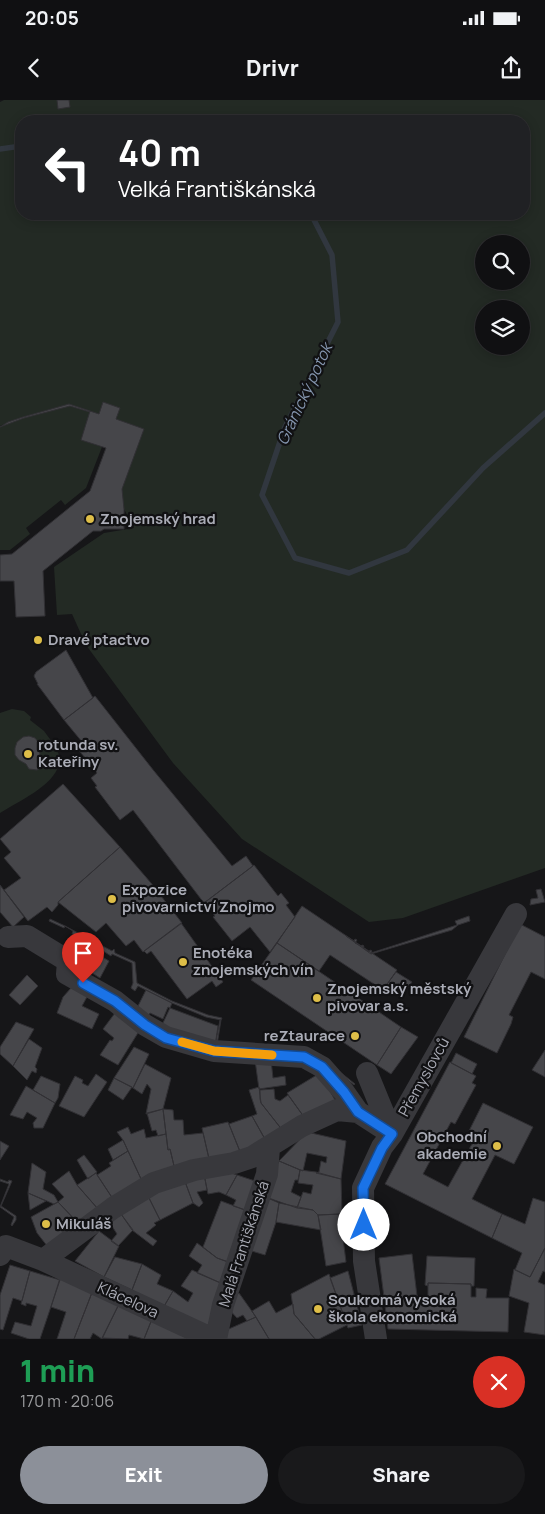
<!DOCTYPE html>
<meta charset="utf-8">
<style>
:root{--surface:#101012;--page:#19191b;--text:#f1f3f6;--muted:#9c9d9f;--line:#303032;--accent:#8c9099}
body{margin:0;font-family:Manrope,sans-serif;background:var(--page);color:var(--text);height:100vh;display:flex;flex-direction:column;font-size:19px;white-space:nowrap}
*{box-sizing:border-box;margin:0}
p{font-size:16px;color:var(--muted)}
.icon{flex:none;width:28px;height:28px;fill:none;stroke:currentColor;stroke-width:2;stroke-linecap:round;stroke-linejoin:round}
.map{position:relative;height:1239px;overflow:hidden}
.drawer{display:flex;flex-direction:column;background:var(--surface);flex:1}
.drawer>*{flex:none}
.banner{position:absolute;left:15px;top:15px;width:515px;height:105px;border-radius:20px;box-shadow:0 2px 12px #0003,0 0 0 1px var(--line);background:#202124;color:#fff;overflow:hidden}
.tools{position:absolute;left:475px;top:135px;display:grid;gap:10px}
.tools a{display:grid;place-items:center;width:55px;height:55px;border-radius:50%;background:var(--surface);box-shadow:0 2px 12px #0003,0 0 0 1px var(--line);font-size:25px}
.pin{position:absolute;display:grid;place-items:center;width:42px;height:42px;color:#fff;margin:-51px -21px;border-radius:50% 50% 50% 0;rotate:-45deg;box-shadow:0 0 5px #0007}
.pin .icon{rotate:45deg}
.me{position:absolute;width:55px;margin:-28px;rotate:0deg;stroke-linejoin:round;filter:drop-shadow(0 0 4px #0008)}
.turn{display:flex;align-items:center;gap:18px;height:105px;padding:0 20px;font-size:22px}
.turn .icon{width:65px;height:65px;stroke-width:2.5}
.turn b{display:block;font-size:35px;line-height:42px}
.round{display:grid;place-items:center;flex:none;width:52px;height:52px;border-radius:26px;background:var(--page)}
.headline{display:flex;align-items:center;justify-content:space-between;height:85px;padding:0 20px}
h1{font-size:30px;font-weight:800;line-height:38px;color:#1e9e55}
.primary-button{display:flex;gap:10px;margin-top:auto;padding:10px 20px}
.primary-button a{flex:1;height:58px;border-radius:30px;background:var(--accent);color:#fff;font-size:20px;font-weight:800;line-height:58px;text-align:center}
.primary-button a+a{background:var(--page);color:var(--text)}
.status{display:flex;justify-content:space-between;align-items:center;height:35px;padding:0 25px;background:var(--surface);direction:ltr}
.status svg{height:14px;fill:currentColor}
header{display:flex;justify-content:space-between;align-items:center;height:65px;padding:0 20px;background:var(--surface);font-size:22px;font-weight:800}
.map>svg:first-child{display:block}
</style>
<div class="status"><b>20:05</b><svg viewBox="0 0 49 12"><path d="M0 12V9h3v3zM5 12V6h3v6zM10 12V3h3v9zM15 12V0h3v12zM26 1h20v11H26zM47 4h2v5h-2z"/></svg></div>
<header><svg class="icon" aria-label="back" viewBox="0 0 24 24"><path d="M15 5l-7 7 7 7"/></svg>Drivr<svg class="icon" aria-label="share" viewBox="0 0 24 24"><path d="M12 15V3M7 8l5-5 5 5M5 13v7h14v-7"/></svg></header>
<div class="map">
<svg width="545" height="1239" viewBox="0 0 545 1239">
<rect width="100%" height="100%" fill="#161618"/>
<path fill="#232a24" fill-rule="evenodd" d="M4,0H545V768L403,818L369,822L242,739L173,663L86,545L72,514L57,515L54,467L104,433L134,428L124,409L122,389L144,329L116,319L119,308L103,303L99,314L69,304L23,317L0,326V2ZM21,21H524V114H21ZM484,144H521V181H484ZM484,209H521V246H484Z
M70,306L90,312L81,340L102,347L86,388L65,405L61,400L26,428L30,434L10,450H0V327L24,318Z
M12,609L24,611L31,617L30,620L44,631L55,646L52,647L54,650L57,649C59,654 60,659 59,664C54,686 17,702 0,713V613Z"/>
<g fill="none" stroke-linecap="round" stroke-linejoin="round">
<path stroke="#31373f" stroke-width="5.5" d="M134,21L167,18L177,21
M0,49L21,46
M311,114L332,155L338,222L285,327L262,395L295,458L349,473L407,450L483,368L545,313"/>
</g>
<path fill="#46464a" stroke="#313034" d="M57,0H69L70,7L58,9Z
M103,302L120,308L116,319L144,329L122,389L124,409V429H104L101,431H93L43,471L45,516L16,517L14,481H0V455L12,454L90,391L106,348L81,340L90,311L99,314Z
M69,304L90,311V312L70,306L24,318L0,327L8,322L23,317Z
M66,550L93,598L64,620L37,584H38L34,576L36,572Z
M95,596L154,671L232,766L246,756L253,766L204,803L133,710L120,720L95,687L97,686L91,678L97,673L77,648L83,643L64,620Z
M29,636L35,638L39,643L40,655L43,659L42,667L37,670L29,669L26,664L19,660L15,655V648L17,642L23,637Z
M63,684L120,747L58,802V805L52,812L47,807L28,821L4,790L21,778L4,758L11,752L0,739Z
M120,747L151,783L182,823L143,852L134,840L126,846L106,823L96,832L58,802Z
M254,765L278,796L281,793L289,803L286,805L295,817L270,852L250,827L232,841L213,817L215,816L204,803Z
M0,785L24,817L13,827L0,812Z
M541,789L545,802L530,805L531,799L538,798L536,790Z
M302,806L397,870L383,890L330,855L319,871L277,843Z
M469,816L470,821L458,825L452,830L371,854L346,836L354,841L355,839L357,840L355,843L361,846L362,845L364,846L363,848L369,852L370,850L372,851L371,853L457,825L455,821Z
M50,819L65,826L64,828L49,821Z
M181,823L223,882L216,887L212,881L187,899L151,851L147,854L144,851Z
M520,824L545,837V879L531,872L509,915L513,917L511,924L497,953L464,937Z
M65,826L112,851L114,849L115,853L135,862L137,883L172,901L208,915L222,918L221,920L206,917L172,903L138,886L135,891L131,888L133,883L132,863L112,854L111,856L84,839L83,840L72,834L73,831Z
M277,843L401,927L377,965L251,880Z
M99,855L109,861L100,878L89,871Z
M396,872L412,882L401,898L385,887Z
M27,875L38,886L20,905L9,895Z
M71,888L88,895L82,906L99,914L92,929L57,913L63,897Z
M146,890L172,903L170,908L168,907L163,919L150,913L146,919L135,912Z
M170,908L218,926L215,946L161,927Z
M118,909L141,928L118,965L100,955L110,940L112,941L114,938L103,929Z
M220,920H221L217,945L314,951L355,984L354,985L313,953L215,946Z
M16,922L34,929L13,966L0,954V947Z
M401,927L418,937L391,974L377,965Z
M29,939L42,948L35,967L37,969L36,973L32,971L27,980L13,966Z
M134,947L149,954L133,988L114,978Z
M545,950V977L532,970Z
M456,953L477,964L472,974L451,963Z
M255,960H271L273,978L285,976L286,985L259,989Z
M450,962L476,976L472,983L476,985L455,1024L451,1022L423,1074L448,1087L477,1035L469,1031L483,1003L533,1027L514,1064L495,1055L472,1099L502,1114L492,1138L385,1084Z
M145,964L171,978L163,1009L146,1014L151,989L147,984L142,994L133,988Z
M320,973L335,1000L304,1017L287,993Z
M96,974L107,982L84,1017L59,1006L75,976L83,980L82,983L88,986Z
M41,976L60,984L58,998L55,1003L33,990Z
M114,978L132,987L123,1000L108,990Z
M26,986L55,1003L43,1028H34L33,1023L37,1018L27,1012L23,1019L10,1015Z
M259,987L261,1003L283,1031L266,1041L252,1016L257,1014L249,990Z
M274,989L275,999L280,1001L288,995L304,1017L283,1031L261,1003L260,999V990Z
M163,1009L173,1010L174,1020H183L184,1035L203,1033L210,1063L175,1070L170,1049L168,1050Z
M163,1009L166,1034L158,1036L156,1030L152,1031L147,1013Z
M252,1016L266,1041L241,1054L229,1024Z
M228,1022L241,1054L210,1063L202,1028Z
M128,1027L131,1034L144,1029L146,1038L166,1034L168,1050L170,1049L175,1070L142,1081L123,1040L117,1032Z
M307,1032L346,1041L341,1079L316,1073L319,1072L321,1061L326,1063L327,1057L307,1053L303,1071L279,1061Z
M123,1040L128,1051L113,1060L108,1049Z
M0,1041L9,1046L0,1060Z
M128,1051L142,1081L113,1099L97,1075L111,1066L109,1063Z
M84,1055L97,1072L88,1079L77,1060Z
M279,1061L300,1070L298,1080H295L291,1092L301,1097L297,1108L263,1096Z
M32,1063L46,1072L43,1089L54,1095L58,1102L54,1104L28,1093Z
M223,1070L237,1075L226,1095L219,1092L208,1094L204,1074Z
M300,1070L316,1072L341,1079L342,1114L318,1115L313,1110L297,1108L303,1092L311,1094L313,1085L298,1083Z
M69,1071L77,1085L98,1109L78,1123L58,1102L64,1097L52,1084Z
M96,1073L113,1099L98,1109L77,1085Z
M204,1074L207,1090L197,1092L203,1103L199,1107L193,1103L184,1079Z
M237,1075L258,1082L248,1111L233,1106L236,1100L226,1095Z
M0,1079L8,1082L9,1080L12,1081L1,1106L16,1116V1120L12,1126L11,1125L14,1117L0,1107L9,1084L0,1081Z
M184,1079L193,1103L160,1120L148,1096Z
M28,1093L46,1101L30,1110Z
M148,1096L160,1120L154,1123L156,1125L146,1133L157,1141L153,1146L132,1130L121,1114Z
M263,1096L279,1103L276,1122L265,1155L245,1149Z
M533,1098L545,1102V1148L530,1177L515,1170L522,1153L492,1138L502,1114L525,1124Z
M221,1101L248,1111L231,1163L217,1158L203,1147Z
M58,1102L78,1123L48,1147L37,1133L31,1117Z
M279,1103L313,1110L318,1115L321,1130L276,1122Z
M121,1114L133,1130L118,1146L111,1141L117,1134L110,1123Z
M340,1114L346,1162L326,1166L318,1115Z
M99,1131L119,1146L104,1177L75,1161Z
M197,1143L217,1158L231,1163L223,1184L197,1173L202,1165L189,1156Z
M545,1148V1172L543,1171L538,1182L545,1185V1235L524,1232L529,1203L509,1196L514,1169L530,1177Z
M412,1154L417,1196H428V1183L471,1184V1197H476V1188L487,1189L486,1198H509L508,1232L388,1229L379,1158Z
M427,1156L475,1158L474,1186H471V1184L428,1183V1186L425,1185Z
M115,1157L142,1164L132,1190L104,1177Z
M142,1164L161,1175L157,1184L173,1191L163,1208L132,1190Z
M10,1165L30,1171L22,1201L13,1198L3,1230L0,1229V1195Z
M192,1170L223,1184L206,1231L163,1208L173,1191L188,1202L193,1193L181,1186Z
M30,1171L60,1180L40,1239H29L11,1233L15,1222L31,1226L37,1206L26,1203V1206L21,1204Z
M348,1171L362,1225L348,1228L330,1178Z
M329,1174L347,1225L319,1239H315L294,1214L291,1194Z
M60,1178L93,1190L74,1239H57L66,1212L51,1207Z
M93,1190L120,1202L102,1239L93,1233L90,1239H74Z
M239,1193L256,1217L247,1221L243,1215L237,1218L226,1206Z
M269,1201L276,1213L293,1204L294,1214L315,1239H269L252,1211Z
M120,1202L152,1219L144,1239L129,1235L128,1239L102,1238Z
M256,1217L269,1239H225L222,1232Z
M152,1219L202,1239H144Z"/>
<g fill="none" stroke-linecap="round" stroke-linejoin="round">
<path stroke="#38383c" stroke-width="22" d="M8,837L27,836L68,861L67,874L115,901L145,925L166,937L214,951L304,957L322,967L344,992L358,1012
M367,973L392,1034
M0,1155L6,1146L43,1160L213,1239
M43,1160L113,1108L154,1083L194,1070L234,1063L252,1057L302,1026L337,1010L358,1012L392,1034
M216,1239L223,1205L267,1074L269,1048
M376,1239L364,1161L363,1088L382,1047L392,1034L516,814"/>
</g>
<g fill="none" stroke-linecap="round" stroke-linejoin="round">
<defs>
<path id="route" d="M83,883L115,901L145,925L166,938L214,951L304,957L322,967L344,992L358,1012L392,1034L382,1048L363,1088L364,1125"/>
</defs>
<use href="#route" stroke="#114b97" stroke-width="12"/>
<use href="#route" stroke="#1a73e8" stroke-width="9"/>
<path stroke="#f59e0b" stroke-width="9" d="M182,942L214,951L272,955"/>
</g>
<g fill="#debe48" stroke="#111113" stroke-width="2">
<circle cx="90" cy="419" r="5"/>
<circle cx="38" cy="540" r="5"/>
<circle cx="28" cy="654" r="5"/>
<circle cx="112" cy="799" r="5"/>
<circle cx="183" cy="862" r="5"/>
<circle cx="317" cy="898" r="5"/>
<circle cx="355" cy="936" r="5"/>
<circle cx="497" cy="1046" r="5"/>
<circle cx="46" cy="1124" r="5"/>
<circle cx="318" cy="1209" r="5"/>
</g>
<g text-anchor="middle" stroke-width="4.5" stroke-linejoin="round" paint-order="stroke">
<g font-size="15" font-weight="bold" fill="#aaacb6" stroke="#111113" text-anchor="start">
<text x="100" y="424">Znojemský hrad</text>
<text x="48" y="545">Dravé ptactvo</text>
<text x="38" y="650">rotunda sv.<tspan x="38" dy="17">Kateřiny</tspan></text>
<text x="122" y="795">Expozice<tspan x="122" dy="17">pivovarnictví Znojmo</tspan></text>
<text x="193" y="858">Enotéka<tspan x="193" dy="17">znojemských vín</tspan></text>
<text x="327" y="894">Znojemský městský<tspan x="327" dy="17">pivovar a.s.</tspan></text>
<text x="345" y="941" text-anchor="end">reZtaurace</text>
<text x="487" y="1042" text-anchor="end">Obchodní<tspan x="487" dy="17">akademie</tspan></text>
<text x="56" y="1129">Mikuláš</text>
<text x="328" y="1205">Soukromá vysoká<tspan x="328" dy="17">škola ekonomická</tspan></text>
</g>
<g font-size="15" fill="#aaacb6" stroke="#111113">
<text transform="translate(424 977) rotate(-61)" y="5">Přemyslovců</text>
<text transform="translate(244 1144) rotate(-72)" y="5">Malá Františkánská</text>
<text transform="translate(128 1200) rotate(25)" y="5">Klácelova</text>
</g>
<g font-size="16" font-style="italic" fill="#8495ae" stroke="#111113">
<text transform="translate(304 294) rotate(-65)" y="6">Gránický potok</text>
</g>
</g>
</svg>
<div class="tools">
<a><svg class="icon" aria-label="search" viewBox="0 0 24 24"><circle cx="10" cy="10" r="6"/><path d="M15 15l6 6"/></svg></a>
<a><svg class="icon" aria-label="layers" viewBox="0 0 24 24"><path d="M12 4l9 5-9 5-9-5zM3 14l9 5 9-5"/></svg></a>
</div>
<div class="pin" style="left:83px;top:883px;background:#d93025"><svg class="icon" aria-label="arrive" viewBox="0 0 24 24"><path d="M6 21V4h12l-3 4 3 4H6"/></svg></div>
<svg class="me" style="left:364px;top:1125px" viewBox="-20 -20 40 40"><circle r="19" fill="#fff"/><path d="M0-13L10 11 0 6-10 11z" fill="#1a73e8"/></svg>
<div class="banner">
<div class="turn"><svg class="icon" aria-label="left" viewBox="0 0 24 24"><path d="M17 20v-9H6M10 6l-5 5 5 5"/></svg><div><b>40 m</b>Velká Františkánská</div></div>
</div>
</div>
<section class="drawer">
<div class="headline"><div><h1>1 min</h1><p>170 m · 20:06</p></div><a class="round" style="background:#d93025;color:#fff"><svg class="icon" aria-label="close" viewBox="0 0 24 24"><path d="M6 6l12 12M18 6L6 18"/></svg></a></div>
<div class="primary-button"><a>Exit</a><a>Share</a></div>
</section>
